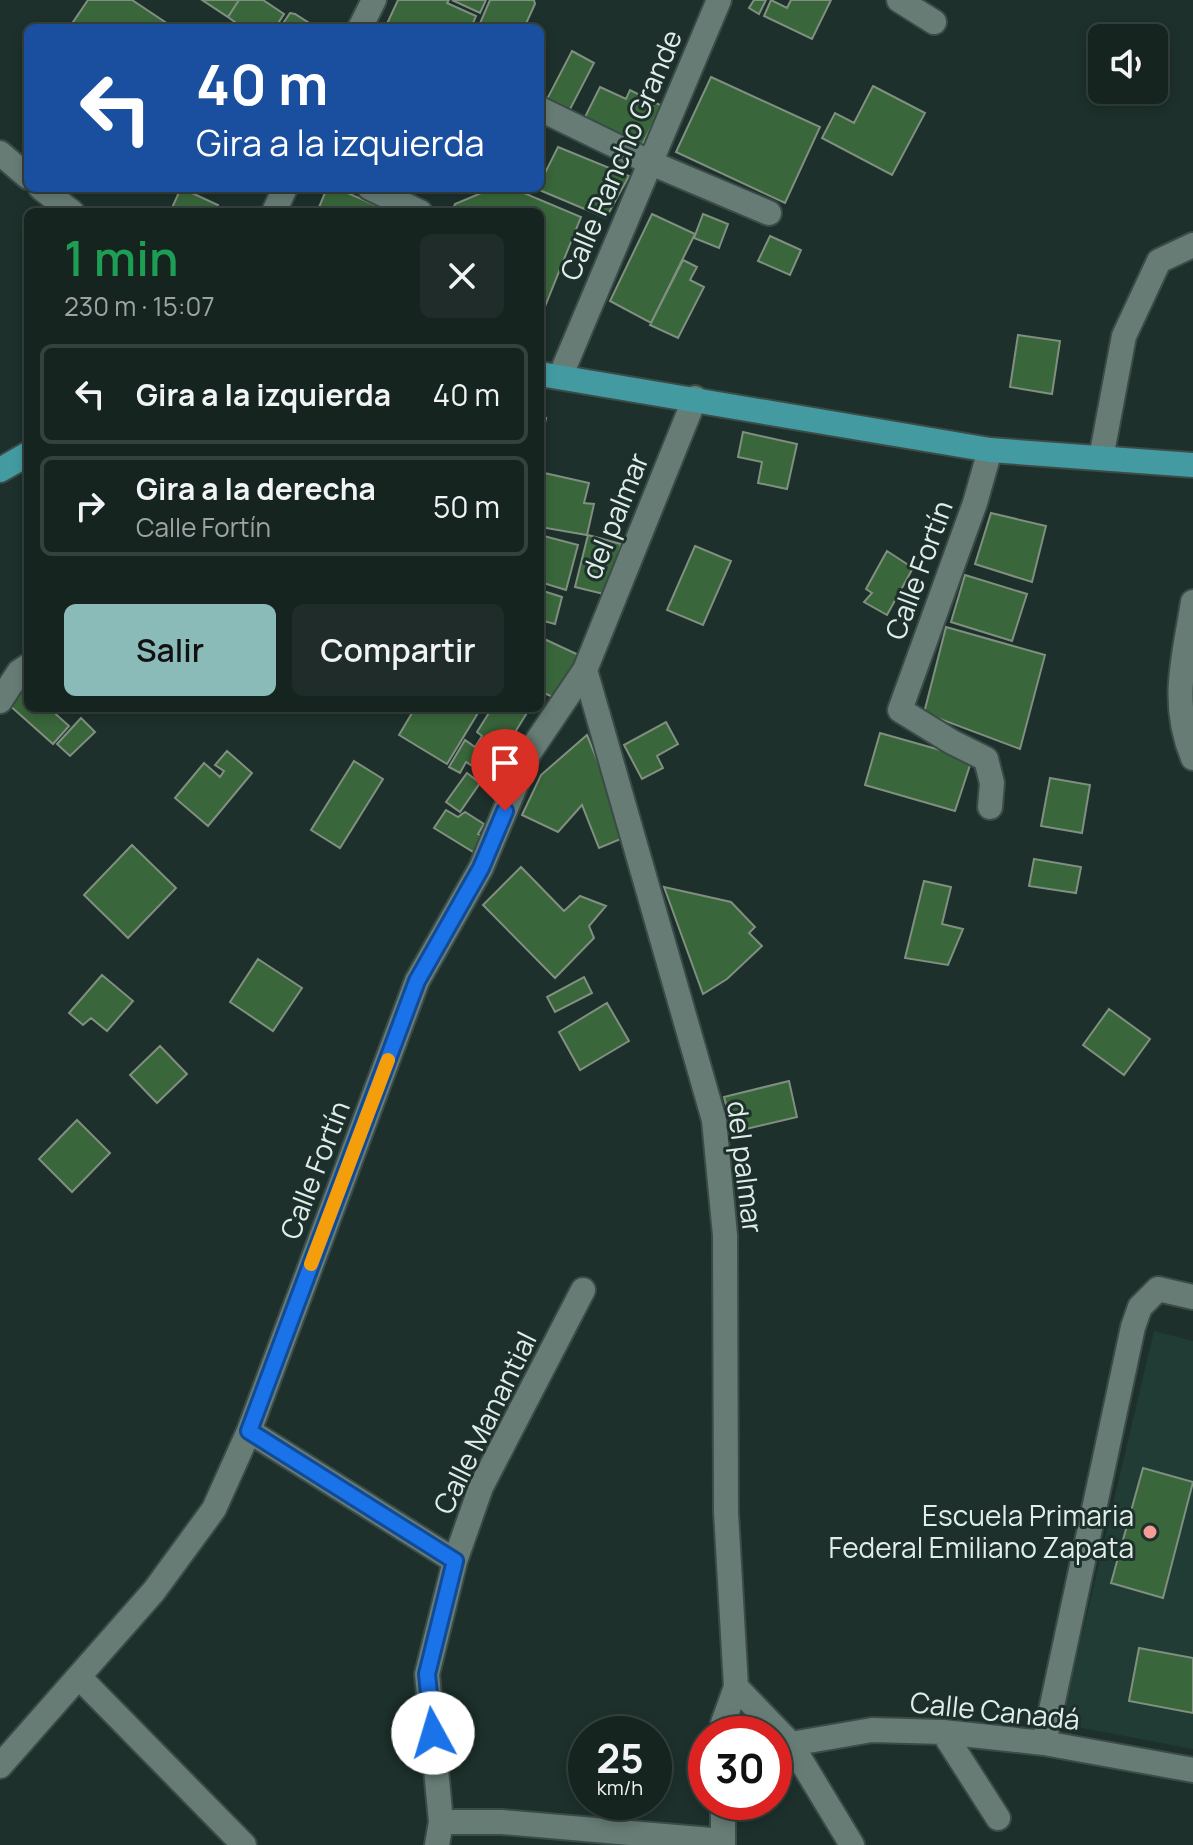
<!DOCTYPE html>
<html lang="es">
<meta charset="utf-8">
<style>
:root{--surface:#162420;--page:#1f2c29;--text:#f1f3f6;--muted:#9ea4a5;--line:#35413e;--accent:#8bbbb9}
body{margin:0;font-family:Manrope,sans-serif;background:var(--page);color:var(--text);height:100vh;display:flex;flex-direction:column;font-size:30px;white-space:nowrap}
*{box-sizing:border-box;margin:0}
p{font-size:26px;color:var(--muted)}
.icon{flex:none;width:44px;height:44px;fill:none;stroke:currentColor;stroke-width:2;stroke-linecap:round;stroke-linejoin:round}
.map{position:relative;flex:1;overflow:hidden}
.side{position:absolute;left:24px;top:208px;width:520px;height:504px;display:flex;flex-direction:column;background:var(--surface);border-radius:12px;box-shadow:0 4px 12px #0003,0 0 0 2px var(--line)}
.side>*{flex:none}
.banner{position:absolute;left:24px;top:24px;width:520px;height:168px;border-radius:12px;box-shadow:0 4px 12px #0003,0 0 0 2px var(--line);background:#1a4fa0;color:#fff;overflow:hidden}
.buttons{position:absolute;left:1088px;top:24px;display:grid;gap:16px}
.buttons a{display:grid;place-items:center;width:80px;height:80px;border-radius:12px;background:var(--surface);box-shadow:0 4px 12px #0003,0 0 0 2px var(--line);font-size:40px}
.speed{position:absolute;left:568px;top:1716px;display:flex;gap:16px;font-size:40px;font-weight:700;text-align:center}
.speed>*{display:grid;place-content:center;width:104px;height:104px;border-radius:50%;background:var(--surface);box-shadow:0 4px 12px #0003,0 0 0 2px var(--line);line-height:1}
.speed small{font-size:20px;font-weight:400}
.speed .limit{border:12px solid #d22;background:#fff;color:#111}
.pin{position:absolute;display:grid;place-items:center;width:68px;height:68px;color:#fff;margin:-82px -34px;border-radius:50% 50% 50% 0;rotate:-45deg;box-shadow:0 0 8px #0007}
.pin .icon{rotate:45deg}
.me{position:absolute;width:88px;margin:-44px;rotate:354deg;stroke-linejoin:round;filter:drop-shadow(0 0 6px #0008)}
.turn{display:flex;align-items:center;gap:28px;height:168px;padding:0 40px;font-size:36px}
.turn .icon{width:104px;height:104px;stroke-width:2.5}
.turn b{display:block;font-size:56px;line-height:68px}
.round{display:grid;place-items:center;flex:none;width:84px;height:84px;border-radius:12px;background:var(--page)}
.overview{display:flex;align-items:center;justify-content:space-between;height:136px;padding:0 40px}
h1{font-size:48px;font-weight:600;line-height:60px;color:#1e9e55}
.button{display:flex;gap:16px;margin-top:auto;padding:16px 40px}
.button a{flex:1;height:92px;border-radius:12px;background:var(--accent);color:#111;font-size:32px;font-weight:600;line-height:92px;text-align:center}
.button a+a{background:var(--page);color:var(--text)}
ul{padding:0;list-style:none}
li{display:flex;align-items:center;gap:24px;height:100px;margin:0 16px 12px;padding:0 24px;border:4px solid var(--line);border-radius:12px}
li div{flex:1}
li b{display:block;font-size:30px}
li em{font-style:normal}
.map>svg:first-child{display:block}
</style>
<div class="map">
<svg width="1193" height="1845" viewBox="0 0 1193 1845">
<rect width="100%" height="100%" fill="#1d302b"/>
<path fill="#203c34" d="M1154,1331L1193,1341V1749L1061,1724Z"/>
<path fill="#39663b" stroke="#818f81" stroke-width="2" d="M88,0H132L174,28H69Z
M202,0H239L228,17Z
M239,0H263L284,14L275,28H243L228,17Z
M398,0H449L447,3L476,16L471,28H385Z
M452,0H486L480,13Z
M490,0H534L535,4L524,28H478Z
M754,0H766L759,14L749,8Z
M771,0L787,8L791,0H831L812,39L764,16Z
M290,13L295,14L317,28H280Z
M572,51L594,63L567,115L545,103Z
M711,77L820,127L785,203L676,152Z
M873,86L925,113L892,175L822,138L835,113L854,123Z
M600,87L626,99L630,90L662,106L640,149L583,121Z
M558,147L629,176L606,218L537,189L540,188V183Z
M181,188L218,205L215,212H170Z
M327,188H336L380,207L378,212H317Z
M493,188H512L581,217L542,314L540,212H452L455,204Z
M652,214L695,234L651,323L610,301Z
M703,214L728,224L719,248L694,238Z
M770,236L801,250L790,275L758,261Z
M683,260L697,267L690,280L704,287L678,338L650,325Z
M1018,335L1060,341L1052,394L1010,387Z
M540,417L546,418L540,447Z
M743,432L797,444L787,489L758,483L762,462L738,457Z
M540,472L589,483L584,503L594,504L587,535L540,527Z
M991,513L1046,526L1032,582L975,564Z
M540,535L578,545L566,590L540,582Z
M588,535L621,544L608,595L575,587Z
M695,546L731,561L703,625L667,610Z
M887,551L913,568L887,615L864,602L872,593L866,589Z
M965,575L1027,594L1012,641L951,622Z
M540,590L562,597L555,624L540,620Z
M946,627L1045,655L1020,749L924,713Z
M540,637L583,657L561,701L540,691Z
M24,686L28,690V708H49L69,726L53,744L8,704Z
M415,708H481L447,764L399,735Z
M492,708H530L488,776L466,762L460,773L449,767L465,740L475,747L482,736L477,732Z
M81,718L95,732L70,756L57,744Z
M666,722L678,744L657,756L663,768L642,779L624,745Z
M880,733L972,759L955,811L865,785Z
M587,735L628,836L599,848L582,805L558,832L522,815L541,775Z
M227,751L252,773L208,826L175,798L204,763L220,777L224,771L215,765Z
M354,761L383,779L340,848L311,830Z
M467,773L480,783L460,812L446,802Z
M1050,778L1090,785L1082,833L1041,826Z
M446,810L458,817L465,812L484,824L478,834L484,838L475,853L434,828Z
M132,845L176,888L128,938L84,895Z
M1034,859L1081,867L1076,893L1029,886Z
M521,867L564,911L580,896L606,906L589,926L594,938L555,978L483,905Z
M924,881L951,887L942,924L963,929L948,965L905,958Z
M664,887L731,902L755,927L749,933L762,946L727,979L703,994Z
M258,959L302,988L273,1031L230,1002Z
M102,975L133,1001L107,1031L91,1018L83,1025L69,1013Z
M584,977L592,993L555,1012L547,997Z
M607,1003L629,1041L580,1070L559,1032Z
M1109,1009L1150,1039L1124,1075L1083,1045Z
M160,1046L187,1074L157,1103L130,1075Z
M789,1081L797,1117L733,1132L724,1097Z
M77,1120L110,1153L72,1192L39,1159Z
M1143,1468L1193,1482L1163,1598L1111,1583Z
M1139,1648L1193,1658V1713L1129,1701Z"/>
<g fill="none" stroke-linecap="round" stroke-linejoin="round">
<defs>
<path id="minor" d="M899,0L934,22
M360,28L374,0
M540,109L651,163L769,213
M0,153L28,177
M41,188L72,212
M370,188L420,212
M274,212L285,188
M560,377L719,0
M1101,458L1124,336L1159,261L1193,245
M1193,602C1184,659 1170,702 1193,758
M585,670L714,1120L725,1235L726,1512L736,1687L791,1744L852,1845
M0,701L19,672L28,666
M990,807L992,783L986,759L952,742L900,710L975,503L990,450
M249,1431L455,1561
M79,1677L244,1845
M943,1732L998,1818
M723,1734V1723L736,1687
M1044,1743L1133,1327L1140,1307L1158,1289L1193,1297
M791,1744L872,1730L943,1732L1044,1743L1193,1770
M0,1766L154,1591L214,1509L249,1431L417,981L481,868L529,753L585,670L695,398
M723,1802V1845
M441,1822H502L723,1841
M437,1845L441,1822L427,1674L455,1561L481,1487L583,1290"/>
<path id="major" d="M540,374L990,450L1193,465
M0,470L28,454"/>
</defs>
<use href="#minor" stroke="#3b4b47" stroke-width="28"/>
<use href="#major" stroke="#3b4b47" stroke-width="28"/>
<use href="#minor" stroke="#667c75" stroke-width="24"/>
<use href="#major" stroke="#439ba1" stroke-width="24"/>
</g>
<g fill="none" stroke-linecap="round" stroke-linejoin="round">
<defs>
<path id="route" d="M433,1733L427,1674L455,1561L249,1431L417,981L481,868L505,811"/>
</defs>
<use href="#route" stroke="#114b97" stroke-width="20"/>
<use href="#route" stroke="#1a73e8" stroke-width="14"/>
<path stroke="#f59e0b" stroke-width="14" d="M311,1264L388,1060"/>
</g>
<circle fill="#f59c96" stroke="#1d302b" stroke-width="3" cx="1150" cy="1532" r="8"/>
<g text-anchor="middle" stroke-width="6" stroke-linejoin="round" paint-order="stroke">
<g font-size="28" fill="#e1ede9" stroke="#1d302b">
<text transform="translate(621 155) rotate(-67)" y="10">Calle Rancho Grande</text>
<text transform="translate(615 516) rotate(-68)" y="10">del palmar</text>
<text transform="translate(919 570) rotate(-70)" y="10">Calle Fortín</text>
<text transform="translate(745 1167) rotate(83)" y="10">del palmar</text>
<text transform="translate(315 1170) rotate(-69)" y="10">Calle Fortín</text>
<text transform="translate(485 1423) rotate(-64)" y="10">Calle Manantial</text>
<text transform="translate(995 1711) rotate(6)" y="10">Calle Canadá</text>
</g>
<g font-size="28" fill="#e1ede9" stroke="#1d302b" text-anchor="end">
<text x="1134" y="1526">Escuela Primaria<tspan x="1134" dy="32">Federal Emiliano Zapata</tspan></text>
</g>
</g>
</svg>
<div class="buttons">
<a><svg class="icon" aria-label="sound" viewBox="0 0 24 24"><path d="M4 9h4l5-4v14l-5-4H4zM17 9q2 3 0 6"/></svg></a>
</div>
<div class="speed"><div>25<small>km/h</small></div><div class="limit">30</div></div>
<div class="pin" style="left:505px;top:811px;background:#d93025"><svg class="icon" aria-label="arrive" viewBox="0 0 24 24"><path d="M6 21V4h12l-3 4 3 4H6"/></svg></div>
<svg class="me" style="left:433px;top:1733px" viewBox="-20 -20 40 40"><circle r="19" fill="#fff"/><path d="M0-13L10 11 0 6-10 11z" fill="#1a73e8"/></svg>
<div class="banner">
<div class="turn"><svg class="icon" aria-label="left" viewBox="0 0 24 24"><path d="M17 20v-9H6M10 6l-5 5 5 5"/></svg><div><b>40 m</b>Gira a la izquierda</div></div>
</div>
<section class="side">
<div class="overview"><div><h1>1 min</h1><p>230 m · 15:07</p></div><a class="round"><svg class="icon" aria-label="close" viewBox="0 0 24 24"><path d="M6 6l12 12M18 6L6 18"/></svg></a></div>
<ul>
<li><svg class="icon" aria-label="left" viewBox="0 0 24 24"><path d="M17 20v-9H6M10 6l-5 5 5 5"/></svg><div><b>Gira a la izquierda</b></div><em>40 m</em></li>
<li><svg class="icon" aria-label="right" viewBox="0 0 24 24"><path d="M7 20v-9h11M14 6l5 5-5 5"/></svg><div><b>Gira a la derecha</b><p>Calle Fortín</p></div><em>50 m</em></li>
</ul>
<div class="button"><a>Salir</a><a>Compartir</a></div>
</section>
</div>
